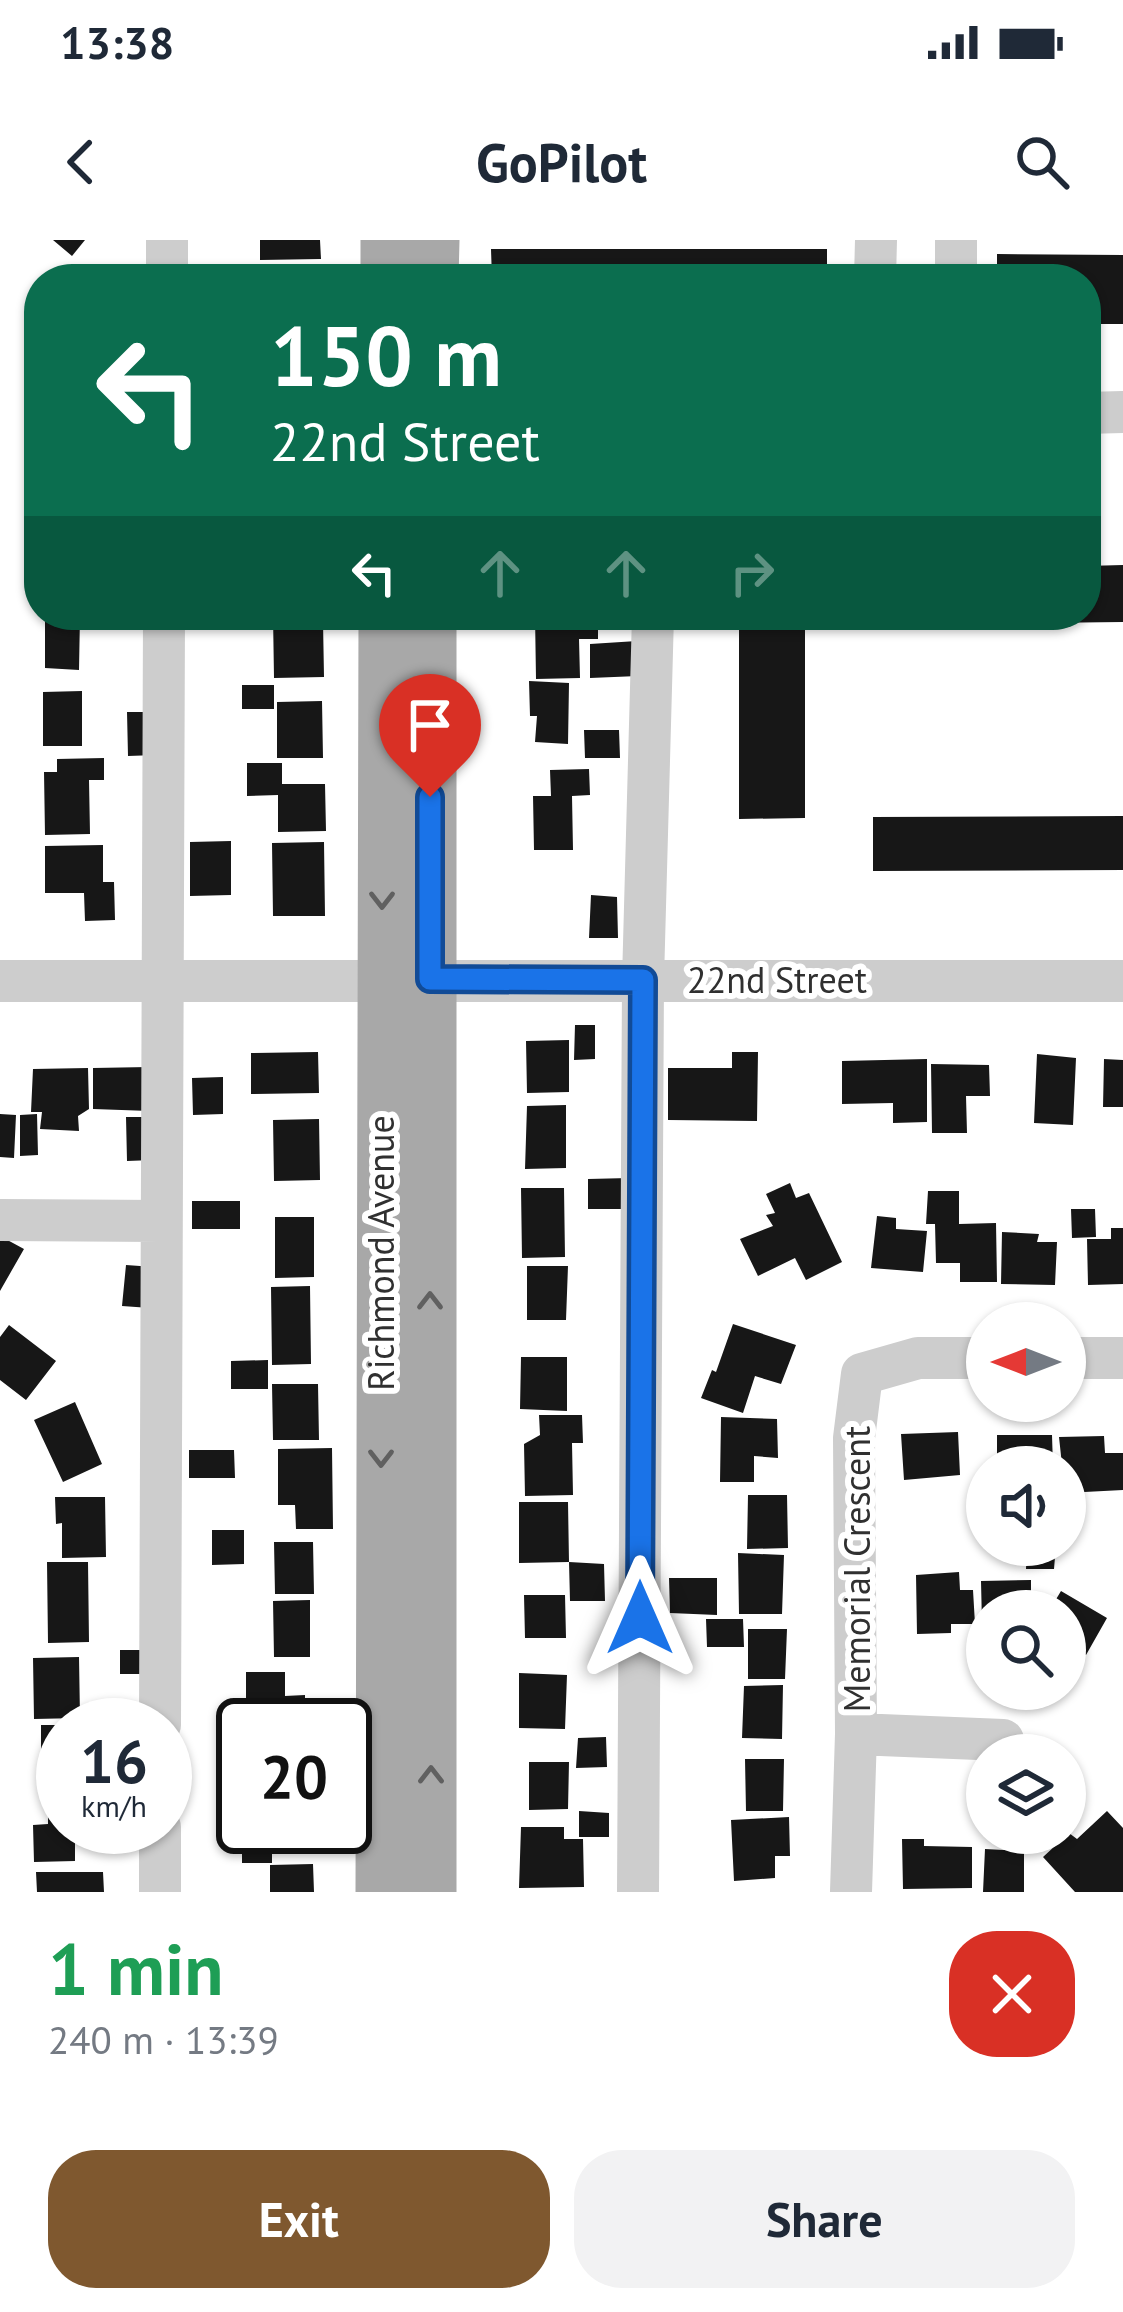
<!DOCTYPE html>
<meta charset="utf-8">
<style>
:root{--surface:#fff;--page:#f2f2f3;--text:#1f2937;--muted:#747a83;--accent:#7f582f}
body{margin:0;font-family:"PT Sans",sans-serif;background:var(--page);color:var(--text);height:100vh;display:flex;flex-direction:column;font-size:45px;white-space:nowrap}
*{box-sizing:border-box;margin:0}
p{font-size:39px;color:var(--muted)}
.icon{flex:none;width:66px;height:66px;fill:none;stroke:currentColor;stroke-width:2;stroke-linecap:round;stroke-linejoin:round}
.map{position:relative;height:1652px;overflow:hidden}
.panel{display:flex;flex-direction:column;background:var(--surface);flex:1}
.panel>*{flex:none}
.banner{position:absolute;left:24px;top:24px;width:1077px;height:366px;border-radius:48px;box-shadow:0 3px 9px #0004;background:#0b6e4f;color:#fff;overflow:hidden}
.needle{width:78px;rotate:270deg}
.controls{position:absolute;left:966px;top:1062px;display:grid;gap:24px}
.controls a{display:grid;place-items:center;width:120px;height:120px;border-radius:50%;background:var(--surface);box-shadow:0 3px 9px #0004;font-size:60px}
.speed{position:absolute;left:36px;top:1458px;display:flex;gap:24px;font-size:60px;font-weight:700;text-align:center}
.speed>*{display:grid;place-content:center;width:156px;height:156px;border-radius:50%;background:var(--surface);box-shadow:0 3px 9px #0004;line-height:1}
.speed small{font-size:30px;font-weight:400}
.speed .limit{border:6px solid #111;border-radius:18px;background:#fff;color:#111}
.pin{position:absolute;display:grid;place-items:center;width:102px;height:102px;color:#fff;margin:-123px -51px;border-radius:50% 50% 50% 0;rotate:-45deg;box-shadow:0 0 12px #0007}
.pin .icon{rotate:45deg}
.me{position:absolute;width:132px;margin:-66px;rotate:0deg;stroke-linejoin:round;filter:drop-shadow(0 0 9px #0008)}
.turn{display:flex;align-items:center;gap:42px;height:252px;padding:0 48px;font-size:54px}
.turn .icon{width:156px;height:156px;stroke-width:2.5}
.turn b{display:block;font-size:84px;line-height:102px}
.lanes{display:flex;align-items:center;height:114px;padding:0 48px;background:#0003;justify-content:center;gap:60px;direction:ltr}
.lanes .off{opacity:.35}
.round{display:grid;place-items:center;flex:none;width:126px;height:126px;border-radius:48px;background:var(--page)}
.overview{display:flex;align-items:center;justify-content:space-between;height:204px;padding:0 48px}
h1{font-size:72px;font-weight:700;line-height:90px;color:#1e9e55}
.primary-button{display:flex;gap:24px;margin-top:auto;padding:24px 48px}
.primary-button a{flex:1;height:138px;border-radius:48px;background:var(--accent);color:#fff;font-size:48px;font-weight:700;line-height:138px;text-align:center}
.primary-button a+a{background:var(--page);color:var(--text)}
.status{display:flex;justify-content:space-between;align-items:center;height:84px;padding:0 60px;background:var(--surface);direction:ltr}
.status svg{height:33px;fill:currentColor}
header{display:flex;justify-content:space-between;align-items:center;height:156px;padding:0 48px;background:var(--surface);font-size:54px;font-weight:700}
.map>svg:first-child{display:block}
</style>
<div class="status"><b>13:38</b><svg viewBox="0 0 49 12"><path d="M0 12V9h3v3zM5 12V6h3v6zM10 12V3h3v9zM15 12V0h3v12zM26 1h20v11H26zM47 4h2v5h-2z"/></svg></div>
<header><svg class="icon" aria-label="back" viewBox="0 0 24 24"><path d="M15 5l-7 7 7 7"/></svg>GoPilot<svg class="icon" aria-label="search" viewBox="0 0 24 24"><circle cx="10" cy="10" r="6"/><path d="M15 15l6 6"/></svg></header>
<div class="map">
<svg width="1123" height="1652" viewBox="0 0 1123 1652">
<rect width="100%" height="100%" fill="#fff"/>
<path fill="#171717" d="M53,0H85L72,16Z
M260,0H320L321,19L260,20Z
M491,9H827V39H492Z
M997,14L1123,15V84H1086V39H997Z
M1123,325V382L877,385L876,375H1086V326Z
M45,375H80L79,430L45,428Z
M273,375H319V381H323L324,437L274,438Z
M535,375H598V399H579L580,438L536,439Z
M739,375H805V578L739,579Z
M637,401L638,436L590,438V404Z
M529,441L569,443L568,504L535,502L537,476H530Z
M242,445H274V469H242Z
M82,451V506H43V452Z
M322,461L323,518H277V462Z
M127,472H155L156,515L128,516Z
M584,490H619L620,518H585Z
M104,518V540H89L90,594L45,595L44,532H57V519Z
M247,523H282V544H325L326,591L278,592V555L247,556Z
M589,529L590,555L572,556L573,610H534L533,556H551L550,530Z
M1123,576V630L873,631V577Z
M231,601V655L190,656V602Z
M324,602L325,676H273L272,603Z
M103,605V642H114L115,680L85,681L84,653H45V606Z
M591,655L617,657L618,698H589Z
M575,785H595V819L574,820Z
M569,800V852L527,853L526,801Z
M318,812L319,853L251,854V813Z
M732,812H758L757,881L668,880V828H732Z
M1037,814L1076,818L1073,885L1034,883Z
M927,819V882L893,883V863L842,864V821Z
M1104,819L1123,820V867H1103Z
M931,824L989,825L990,856H966L967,893H932Z
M149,827L150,871L93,869V828Z
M88,828L89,869L78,876L79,891L40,889L42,872H31L33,829Z
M223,837V874L193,875L192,838Z
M566,865V928L525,929L527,866Z
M0,874L16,875L14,918L0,917Z
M37,874L38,915L20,916V875Z
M126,877H152L153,920L127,921Z
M319,879L320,940L274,941L273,880Z
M629,938L630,969H588V939Z
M790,943L796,958L809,953L842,1022L806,1040L795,1018L758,1036L740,999L773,986L766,975L775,973L766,954Z
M521,948H564L565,1017L522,1018Z
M928,951H959V984L996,983L997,1042H960V1023H936L935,984H926Z
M192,961H240V989H192Z
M1071,969H1095L1096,997L1072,998Z
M877,976L896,978V989L927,991L923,1032L871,1028Z
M275,977H314V1037L275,1038Z
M1111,988H1123V1044L1088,1045L1087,999H1111Z
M1002,992L1039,994L1037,1002H1057L1055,1045L1001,1044Z
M0,996L24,1009L0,1051Z
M126,1025L154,1027L150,1068L122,1066Z
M527,1026H568L566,1080H527Z
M310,1046L311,1124L272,1125L271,1047Z
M733,1084L796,1105L781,1144L755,1136L743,1173L701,1158L712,1130L716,1132Z
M9,1085L56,1121L26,1160L0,1140V1097Z
M521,1117H567V1171L520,1169Z
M268,1120V1149H231V1121Z
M272,1144H318L319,1200H273Z
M75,1162L102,1224L63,1242L34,1180Z
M539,1175H582L583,1203H572L573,1255L525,1256L524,1204L540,1195Z
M721,1177L777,1179L778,1218L754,1216V1242H720Z
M958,1192L960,1235L904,1240L901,1194Z
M997,1195H1052L1053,1227H997Z
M1104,1196L1105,1213H1123V1250L1065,1253L1059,1197Z
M332,1208L333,1289H296L295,1265H278V1209Z
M189,1210H234L235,1238H189Z
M980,1252L987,1253V1292L978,1291Z
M748,1255H787L788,1308L747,1309Z
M55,1257H105L106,1317L62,1318V1283L56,1284Z
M519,1262H568L569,1322L519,1323Z
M212,1290H244V1324L212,1325Z
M274,1302H313L314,1354H275Z
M1027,1305H1056L1054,1329H1026Z
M738,1313L784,1315L782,1374H739Z
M47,1322H88L89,1402L48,1403Z
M569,1322L604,1324L605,1361H570Z
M959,1332L960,1350H973L975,1384H951V1393L917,1394L916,1335Z
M669,1338H717V1375L670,1373Z
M1031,1340V1371H987V1384H982L981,1341Z
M1061,1351L1107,1378L1086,1415L1065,1403V1371H1049Z
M524,1355H565L566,1398H525Z
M310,1360V1417H274L273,1361Z
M706,1379H743L744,1407H707Z
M748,1389H787L785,1439H748Z
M120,1410H154L155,1434H120Z
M79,1417L80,1478L34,1479L33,1418Z
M246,1432H285V1456L305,1455V1484H246Z
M519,1433L567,1435L565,1489L519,1488Z
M783,1445L782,1499L742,1498L744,1446Z
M41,1485H63V1535H57V1526H41Z
M223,1487H243V1515H223Z
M606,1497L607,1527L576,1528L578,1498Z
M745,1519H784L783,1571H746Z
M529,1522H569L568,1569L529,1570Z
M48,1556H63V1587H88V1601L75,1602V1621L34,1622L33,1585L48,1584Z
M579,1571L609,1573V1597H579Z
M1107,1571L1123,1588V1652H1075L1043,1617L1069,1593L1077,1599Z
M789,1577L790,1616H775V1638L734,1641L731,1580Z
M276,1587H315V1601H276Z
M521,1587H564V1599H583L584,1647L519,1648Z
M242,1599H272V1623H242Z
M902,1599H924V1606L972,1607V1648L903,1649Z
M985,1609L1024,1611V1652H983Z
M313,1624L314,1652H270V1625Z
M36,1632H103L104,1652H37Z"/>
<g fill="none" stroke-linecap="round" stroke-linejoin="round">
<path stroke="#cdcdcd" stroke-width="42" d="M956,0V39
M167,39V0
M875,39L876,0
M1086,173L1123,172
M0,741H1123
M0,980L161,981
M1065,1118H1123
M160,1485L164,375
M856,1494L1003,1500
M160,1652V1587
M638,1652L643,740L653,375
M851,1652L856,1494L854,1198L862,1134L918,1118H987"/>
<path stroke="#a8a8a8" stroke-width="51" d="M386,39V0
M433,39L434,0
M431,375V1652
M381,1652L384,375"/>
</g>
<defs><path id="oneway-chevron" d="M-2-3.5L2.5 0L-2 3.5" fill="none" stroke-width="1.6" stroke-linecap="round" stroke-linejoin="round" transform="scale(3)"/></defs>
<g stroke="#606060">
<use href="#oneway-chevron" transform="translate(382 660) rotate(90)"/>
<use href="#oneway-chevron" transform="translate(430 1061) rotate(-90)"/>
<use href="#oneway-chevron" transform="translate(381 1218) rotate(90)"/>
<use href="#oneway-chevron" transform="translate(431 1535) rotate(-90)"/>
</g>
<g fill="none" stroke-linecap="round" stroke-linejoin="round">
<defs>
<path id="route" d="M430,557V739L643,740L640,1378"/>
</defs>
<use href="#route" stroke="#114b97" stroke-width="30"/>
<use href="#route" stroke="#1a73e8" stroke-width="21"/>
</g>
<g text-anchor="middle" stroke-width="12" stroke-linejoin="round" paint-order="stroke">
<g font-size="36" fill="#303030" stroke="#fff">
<text x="777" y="753">22nd Street</text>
<text transform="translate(381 1013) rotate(-90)" y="13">Richmond Avenue</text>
<text transform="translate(857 1329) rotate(-90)" y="13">Memorial Crescent</text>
</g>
</g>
</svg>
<div class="controls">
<a><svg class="needle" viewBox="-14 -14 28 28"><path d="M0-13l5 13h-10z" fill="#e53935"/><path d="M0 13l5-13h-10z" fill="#747a83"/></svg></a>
<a><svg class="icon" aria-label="sound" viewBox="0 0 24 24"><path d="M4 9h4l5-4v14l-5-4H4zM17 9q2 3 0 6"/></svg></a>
<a><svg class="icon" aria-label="search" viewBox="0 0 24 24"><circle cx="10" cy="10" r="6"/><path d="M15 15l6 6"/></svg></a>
<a><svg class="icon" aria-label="layers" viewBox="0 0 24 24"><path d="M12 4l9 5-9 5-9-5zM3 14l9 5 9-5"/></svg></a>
</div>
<div class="speed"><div>16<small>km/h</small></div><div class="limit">20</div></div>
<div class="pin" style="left:430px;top:557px;background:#d93025"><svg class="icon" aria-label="arrive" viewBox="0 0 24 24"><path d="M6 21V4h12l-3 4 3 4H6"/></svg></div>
<svg class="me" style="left:640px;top:1378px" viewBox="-20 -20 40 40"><path d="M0-17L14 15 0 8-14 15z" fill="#1a73e8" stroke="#fff" stroke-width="4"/></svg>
<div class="banner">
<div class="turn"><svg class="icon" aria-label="left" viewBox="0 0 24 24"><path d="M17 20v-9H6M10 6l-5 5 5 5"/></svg><div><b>150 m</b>22nd Street</div></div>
<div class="lanes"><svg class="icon" aria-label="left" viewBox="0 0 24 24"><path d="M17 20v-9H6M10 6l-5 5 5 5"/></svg><svg class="icon off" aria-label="ahead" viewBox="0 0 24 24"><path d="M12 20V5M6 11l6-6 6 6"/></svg><svg class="icon off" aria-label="ahead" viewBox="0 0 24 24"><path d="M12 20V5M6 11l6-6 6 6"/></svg><svg class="icon off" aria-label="right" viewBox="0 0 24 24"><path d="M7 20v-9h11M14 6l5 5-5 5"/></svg></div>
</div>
</div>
<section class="panel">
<div class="overview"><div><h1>1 min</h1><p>240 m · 13:39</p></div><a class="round" style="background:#d93025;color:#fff"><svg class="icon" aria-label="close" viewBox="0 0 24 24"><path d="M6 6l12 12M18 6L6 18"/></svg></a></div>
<div class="primary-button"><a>Exit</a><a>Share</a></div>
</section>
